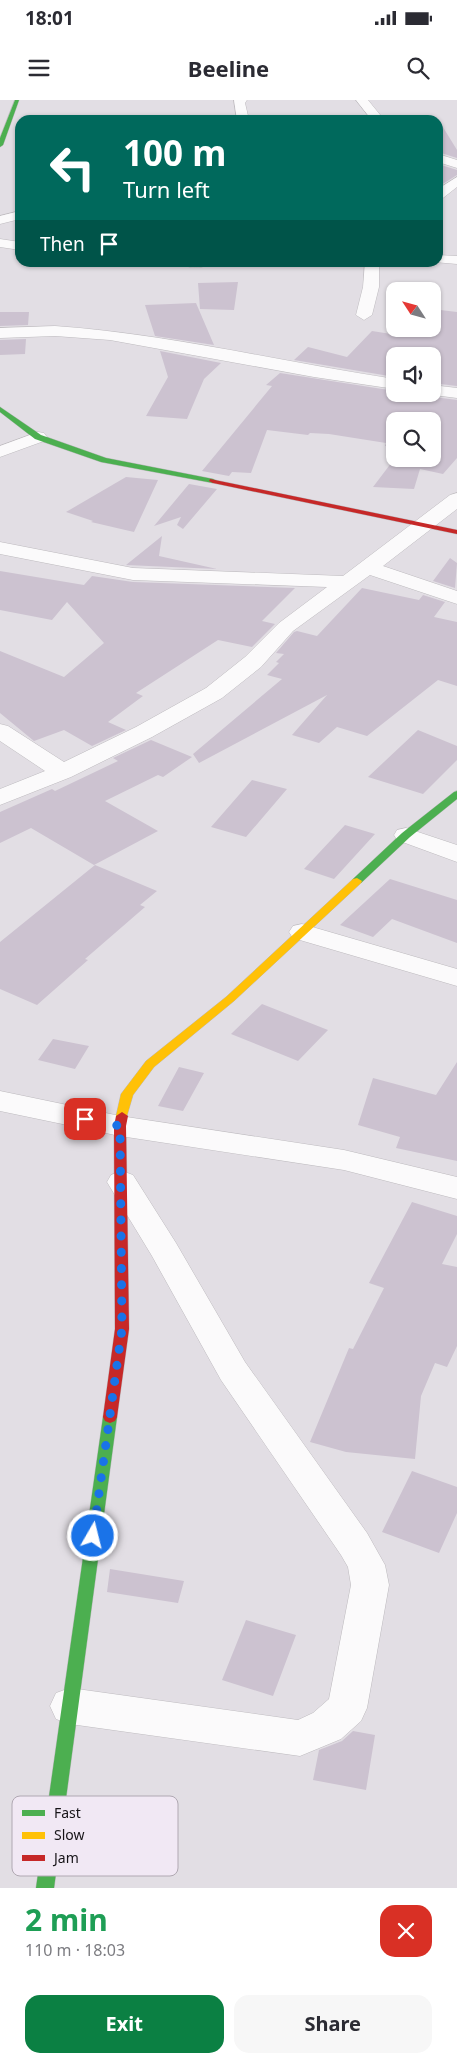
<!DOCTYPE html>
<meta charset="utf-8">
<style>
:root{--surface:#fff;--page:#f7f7f7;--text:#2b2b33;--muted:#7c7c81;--accent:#0b8043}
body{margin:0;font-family:"Noto Sans",sans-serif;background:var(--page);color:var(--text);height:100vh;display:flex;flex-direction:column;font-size:19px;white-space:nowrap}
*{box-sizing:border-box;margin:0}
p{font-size:16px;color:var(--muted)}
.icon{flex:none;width:28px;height:28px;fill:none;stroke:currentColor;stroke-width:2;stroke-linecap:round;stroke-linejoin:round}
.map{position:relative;height:1788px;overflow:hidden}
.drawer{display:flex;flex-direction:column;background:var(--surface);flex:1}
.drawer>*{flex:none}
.top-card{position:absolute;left:15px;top:15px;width:428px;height:152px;border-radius:15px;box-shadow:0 1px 4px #0004;background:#00695c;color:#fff;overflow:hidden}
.needle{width:32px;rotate:306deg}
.tools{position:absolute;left:386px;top:182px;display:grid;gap:10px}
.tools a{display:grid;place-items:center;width:55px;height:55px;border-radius:10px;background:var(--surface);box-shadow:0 1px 4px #0004;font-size:25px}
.pin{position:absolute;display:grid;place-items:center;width:42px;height:42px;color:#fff;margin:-21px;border-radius:10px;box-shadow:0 2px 8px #0006}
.me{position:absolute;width:55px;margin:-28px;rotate:8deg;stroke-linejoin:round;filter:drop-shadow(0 0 4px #0008)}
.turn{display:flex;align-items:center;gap:18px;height:105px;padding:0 25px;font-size:22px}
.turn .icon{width:65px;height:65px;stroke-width:2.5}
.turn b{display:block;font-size:35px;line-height:42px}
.then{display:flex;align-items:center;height:48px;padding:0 25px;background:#0003;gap:10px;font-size:19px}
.round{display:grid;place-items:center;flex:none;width:52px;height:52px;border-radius:15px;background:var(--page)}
.head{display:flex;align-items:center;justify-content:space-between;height:85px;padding:0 25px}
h1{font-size:30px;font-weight:700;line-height:38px;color:#1e9e55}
.button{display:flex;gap:10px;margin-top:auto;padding:10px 25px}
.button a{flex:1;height:58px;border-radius:15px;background:var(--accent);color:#fff;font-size:20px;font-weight:700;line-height:58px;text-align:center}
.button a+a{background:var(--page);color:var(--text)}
.status{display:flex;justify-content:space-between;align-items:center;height:35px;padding:0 25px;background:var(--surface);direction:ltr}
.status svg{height:14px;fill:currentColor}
header{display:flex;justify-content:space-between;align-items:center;height:65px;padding:0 25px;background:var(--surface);font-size:22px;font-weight:700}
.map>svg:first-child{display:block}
</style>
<div class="status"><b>18:01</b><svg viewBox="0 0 49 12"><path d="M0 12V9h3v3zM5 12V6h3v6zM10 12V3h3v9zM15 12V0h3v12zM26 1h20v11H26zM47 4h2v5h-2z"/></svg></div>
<header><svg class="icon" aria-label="menu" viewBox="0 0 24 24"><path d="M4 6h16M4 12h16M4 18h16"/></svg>Beeline<svg class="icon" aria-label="search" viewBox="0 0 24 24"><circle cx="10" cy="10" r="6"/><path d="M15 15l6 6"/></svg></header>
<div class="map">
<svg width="457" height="1788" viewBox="0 0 457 1788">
<rect width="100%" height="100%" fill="#e2dee4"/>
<path fill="#ccc2d0" d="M438,19L457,50V58L438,52Z
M438,64L457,70V75L438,87Z
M238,182L234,210L200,209L198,183Z
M196,203L214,245L155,236L145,205Z
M432,209L457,212V286L432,283V256H395V277L294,260L308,247L347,257L372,231L410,237L412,229H432Z
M0,212H29L28,225L0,226Z
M26,239L25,254L0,255V240Z
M160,251L221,263L204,279L187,319L146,316L168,277Z
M280,273L395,291V294H424L426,296L457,300V358L443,374L420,369L414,389L373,387L395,358L432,359V321H395V347L385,346L386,343L329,334L310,333L308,335L267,330L251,373L232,372L229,376L202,371L272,286L266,285Z
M126,377L158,380L134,432L91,422L93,421L66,412Z
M189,384L217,389L183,429L177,425L181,417L154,426Z
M162,436L159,456L217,469L126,465Z
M450,458L457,463L455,488L433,481Z
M0,471L84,485L92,476L133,482L295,488L262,521L275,524L252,547L218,540L136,593L143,596L108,622L126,630L92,646L64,630L34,641L0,613V551L64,577L104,543L67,502L52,520L0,510Z
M362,488L419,500L423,495L445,502L434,517L457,522V586L438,580L367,636L337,627L319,643L292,635L327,595L199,663L193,654L282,579L267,575L279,563L276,562L284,554L276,553L294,532L297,531L317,536Z
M418,630L457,646V660L423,694L368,677Z
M151,640L192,657L163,677L158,675L105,701L158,731L94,765L31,728L0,743V712L52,689L55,691L118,661L113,658Z
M252,680L287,689L246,737L211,727Z
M345,725L375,734L334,779L304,769Z
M95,765L157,791L140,805L145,807L85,859L88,860L37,905L0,889V842Z
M390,779L457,800V843L392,819L373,837L340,825Z
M262,904L328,930L298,961L231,934Z
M53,939L89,946L75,969L38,960Z
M457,962V1061L396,1048L400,1037L358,1025L373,978L436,995Z
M179,967L204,973L183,1011L158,1006Z
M412,1102L457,1116V1134L442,1164L457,1167V1246L447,1267L435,1263L421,1296L415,1359L346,1352L310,1342L349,1248L353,1249L384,1188L369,1183Z
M412,1371L457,1387V1413L439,1453L382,1432Z
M110,1469L184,1481L178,1503L107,1492Z
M246,1520L296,1535L273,1596L222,1580Z
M353,1631L375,1635L366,1690L313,1680L319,1650L342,1641Z"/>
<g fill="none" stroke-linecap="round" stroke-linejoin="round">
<defs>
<path id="street" d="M234,0H247L245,3L249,20H237Z
M356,0H368L381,16L379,19H371Z
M438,54L457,60V68L438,62Z
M457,77V87L443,98L438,99V89Z
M20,111V119L0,124V116Z
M0,139L20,142V150L0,147Z
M438,155L457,156V164L434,162H438Z
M177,162H214C207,169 184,169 177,162Z
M365,162H379V187L372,215L364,220L356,215L363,187Z
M55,226C169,234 282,262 395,279V289L314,277L110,240L55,236L0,238V228Z
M432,285L457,288V298L426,294H432Z
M38,332L44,333L47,337L44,341L0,357V346Z
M457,393V409L383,466L457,491V504L370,475L293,531L261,567L222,598L152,637L71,677L0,705V689L45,671L0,641V624L8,626L64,662L136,627L206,588L245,557L279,523L327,487L133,480L0,454V442L133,468L343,476L450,395Z
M406,728L457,745V762L397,740L394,735L397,730Z
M302,824L457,869V886L293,838L289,832L293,826Z
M0,991L120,1016L344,1050L457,1077V1099L344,1070L120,1036L0,1011Z
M122,1071L133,1075L176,1143L245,1262L367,1433L385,1465L389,1485L367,1608L361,1621L341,1639L300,1656L70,1624L56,1619L50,1606L56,1593L70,1588L298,1620L313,1613L329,1599L351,1485L348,1467L341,1455L221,1280L152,1156L107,1082L111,1075Z"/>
<path id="fast" d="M15,0H19L3,45L0,47V38Z
M0,307L41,335L106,358L213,379L217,381L213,383L101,362L35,339L0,312Z
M457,691V699L410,737L361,783H353L352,781L353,779L402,733L454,692Z
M110,1311L115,1313L117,1317L54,1788H36L103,1317L105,1313Z"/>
<path id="slow" d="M357,778L362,781L361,783L234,901L154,967L133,995L126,1019H118L116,1016L121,994L146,961L226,897L353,779Z"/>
<path id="jam" d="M210,379L457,430V434L213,383L209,381Z
M122,1012L128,1016L126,1026L129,1229L117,1317L115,1321L110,1323L105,1321L103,1317L115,1229L114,1026L116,1016Z"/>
</defs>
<use href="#street" stroke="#bdbabe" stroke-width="1"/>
<use href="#fast" stroke="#bdbabe" stroke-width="1"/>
<use href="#slow" stroke="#bdbabe" stroke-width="1"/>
<use href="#jam" stroke="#bdbabe" stroke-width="1"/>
<use href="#street" fill="#fbfafb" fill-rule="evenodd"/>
<use href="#fast" fill="#4caf50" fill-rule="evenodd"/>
<use href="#slow" fill="#ffc107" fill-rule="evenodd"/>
<use href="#jam" fill="#c62828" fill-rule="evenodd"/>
</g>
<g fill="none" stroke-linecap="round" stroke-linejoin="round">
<path stroke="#1a73e8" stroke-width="9" stroke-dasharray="0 16.2" d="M85,1019L120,1026L122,1229L93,1436"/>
</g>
<rect x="12" y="1696" width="166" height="80" rx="8" fill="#f1e8f4" stroke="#b0a8b2" stroke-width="1"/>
<rect x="22" y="1710" width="23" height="6" fill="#4caf50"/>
<rect x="22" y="1732" width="23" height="7" fill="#ffc107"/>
<rect x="22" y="1755" width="23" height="6" fill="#c62828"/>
<g font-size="14" fill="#171418">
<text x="54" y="1718">Fast</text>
<text x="54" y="1740">Slow</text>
<text x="54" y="1763">Jam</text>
</g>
</svg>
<div class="tools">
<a><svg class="needle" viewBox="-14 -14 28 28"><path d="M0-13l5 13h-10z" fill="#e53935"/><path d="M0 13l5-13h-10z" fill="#7c7c81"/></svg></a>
<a><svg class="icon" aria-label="sound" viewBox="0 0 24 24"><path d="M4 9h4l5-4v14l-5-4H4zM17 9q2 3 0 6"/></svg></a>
<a><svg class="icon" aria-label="search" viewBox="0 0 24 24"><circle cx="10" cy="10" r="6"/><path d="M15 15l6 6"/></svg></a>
</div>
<div class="pin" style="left:85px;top:1019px;background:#d93025"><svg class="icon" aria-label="arrive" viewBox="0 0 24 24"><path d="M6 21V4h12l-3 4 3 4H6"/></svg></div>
<svg class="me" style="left:93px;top:1436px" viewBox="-20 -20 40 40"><circle r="17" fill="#1a73e8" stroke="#fff" stroke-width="3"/><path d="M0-11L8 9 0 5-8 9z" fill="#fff"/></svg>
<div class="top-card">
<div class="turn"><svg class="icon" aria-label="left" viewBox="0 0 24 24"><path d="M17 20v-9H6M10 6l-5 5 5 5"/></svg><div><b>100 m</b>Turn left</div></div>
<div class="then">Then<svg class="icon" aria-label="arrive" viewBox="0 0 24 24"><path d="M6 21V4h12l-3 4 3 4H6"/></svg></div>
</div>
</div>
<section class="drawer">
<div class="head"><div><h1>2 min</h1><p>110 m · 18:03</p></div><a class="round" style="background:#d93025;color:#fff"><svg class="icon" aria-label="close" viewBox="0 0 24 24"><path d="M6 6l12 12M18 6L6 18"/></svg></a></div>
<div class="button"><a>Exit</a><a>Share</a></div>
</section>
